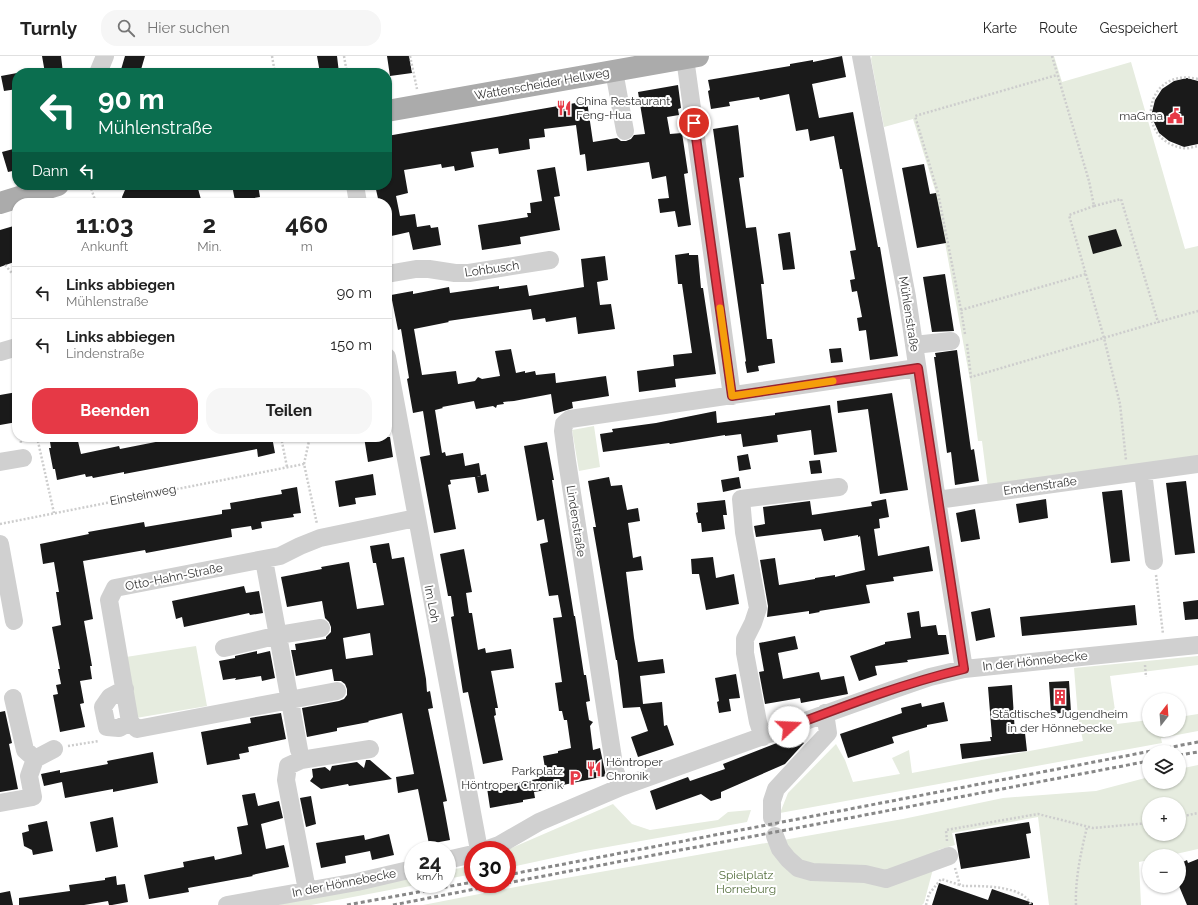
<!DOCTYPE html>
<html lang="de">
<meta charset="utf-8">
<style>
:root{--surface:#fff;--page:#f6f6f6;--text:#222;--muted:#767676;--line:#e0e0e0;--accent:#e63946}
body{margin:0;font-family:Raleway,sans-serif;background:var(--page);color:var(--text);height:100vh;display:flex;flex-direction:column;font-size:15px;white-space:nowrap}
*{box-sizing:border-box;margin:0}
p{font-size:13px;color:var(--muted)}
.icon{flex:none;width:22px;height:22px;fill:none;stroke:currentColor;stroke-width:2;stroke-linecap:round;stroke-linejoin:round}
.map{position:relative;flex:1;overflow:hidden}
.side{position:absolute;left:12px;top:142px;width:380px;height:244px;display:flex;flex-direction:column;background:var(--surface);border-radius:16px;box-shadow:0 1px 3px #0004}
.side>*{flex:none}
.hud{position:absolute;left:12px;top:12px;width:380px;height:122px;border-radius:16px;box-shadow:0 1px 3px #0004;background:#0b6e4f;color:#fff;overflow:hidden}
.needle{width:26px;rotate:17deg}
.tools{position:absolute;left:1142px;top:637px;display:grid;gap:8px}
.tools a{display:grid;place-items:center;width:44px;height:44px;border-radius:50%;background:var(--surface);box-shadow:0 1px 3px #0004;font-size:20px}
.speed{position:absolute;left:404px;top:785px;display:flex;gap:8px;font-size:20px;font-weight:700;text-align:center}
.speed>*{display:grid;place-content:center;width:52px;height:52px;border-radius:50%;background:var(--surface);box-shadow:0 1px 3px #0004;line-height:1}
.speed small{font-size:10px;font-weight:400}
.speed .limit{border:6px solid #d22;background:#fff;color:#111}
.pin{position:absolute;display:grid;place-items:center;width:34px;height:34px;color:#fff;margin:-17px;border:2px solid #fff;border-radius:50%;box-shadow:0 1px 4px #0007}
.me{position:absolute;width:44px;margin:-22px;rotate:70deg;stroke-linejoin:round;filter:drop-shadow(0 0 3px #0008)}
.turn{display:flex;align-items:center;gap:14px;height:84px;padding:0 20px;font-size:18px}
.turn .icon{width:52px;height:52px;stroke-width:2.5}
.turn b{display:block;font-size:28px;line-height:34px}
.then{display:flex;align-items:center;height:38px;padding:0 20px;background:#0003;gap:8px;font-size:15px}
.eta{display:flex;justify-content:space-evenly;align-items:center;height:68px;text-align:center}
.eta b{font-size:24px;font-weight:700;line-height:28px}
.button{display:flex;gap:8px;margin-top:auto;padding:8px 20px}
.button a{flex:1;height:46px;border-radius:16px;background:var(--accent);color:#fff;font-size:16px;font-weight:700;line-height:46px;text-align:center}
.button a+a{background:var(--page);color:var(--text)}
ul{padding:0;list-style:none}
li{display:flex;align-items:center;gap:12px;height:52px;padding:0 20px;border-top:1px solid var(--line)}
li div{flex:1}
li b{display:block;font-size:15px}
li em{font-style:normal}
header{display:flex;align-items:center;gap:24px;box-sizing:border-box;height:56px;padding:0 20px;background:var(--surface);border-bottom:1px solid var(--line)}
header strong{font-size:19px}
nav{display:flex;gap:22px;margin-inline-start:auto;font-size:14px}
.search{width:280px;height:36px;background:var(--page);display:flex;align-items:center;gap:10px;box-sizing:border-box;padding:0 14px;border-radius:16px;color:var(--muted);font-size:15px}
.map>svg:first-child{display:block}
</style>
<header>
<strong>Turnly</strong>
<div class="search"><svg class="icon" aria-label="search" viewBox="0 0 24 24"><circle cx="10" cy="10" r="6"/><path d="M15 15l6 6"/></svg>Hier suchen</div>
<nav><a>Karte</a><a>Route</a><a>Gespeichert</a></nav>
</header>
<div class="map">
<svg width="1198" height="849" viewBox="0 0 1198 849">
<rect width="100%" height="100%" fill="#fff"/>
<path fill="#e6ecdf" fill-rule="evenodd" d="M872,0H1054L1062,26L1131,6L1185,193L1198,190V403L988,432L982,385H978L970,324L936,137L913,63L884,71L871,3Z
M594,370L600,411L579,415L572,374Z
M196,590L207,650L136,662L126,601Z
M1198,600V609L1110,620L1117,668L1149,664V674H1179V661L1198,658V675L1161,682L1162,687L780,757L788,737L836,688L845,704L853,726L900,718L892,702L909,694L912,717L1083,685L1078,661L1074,612Z
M1198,709V793L1167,800H1149V804L1139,806L1141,849H1049L1038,761L952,777L955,789L938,794L924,847L922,849H423L526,829L903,763L1003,742L1096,735L1149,721V726H1179V713ZM1149,748H1179V778H1149Z
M613,748L632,768L650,774L718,764L728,756L751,754L747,766L585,795L507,812V794Z
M473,809V818L447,823V815Z
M413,822V828H421L311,849H276Z"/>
<path fill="#1a1a1a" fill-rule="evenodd" d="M42,0H61L63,17H45Z
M125,0H145L140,17H120Z
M317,0H337L339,17H320Z
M387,0H409L412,17L390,20Z
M842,0L846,21L812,28L819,62L853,56L878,191H880L898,300L870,304L866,274L859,275L857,262L862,261L857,235L852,236L850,224L855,223L850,195L856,194L842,113H840L834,80L810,85L808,73L796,75L789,38L760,44L759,41L729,46L730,50L711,53L708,35L710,34L708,24L790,10V8L813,4V6Z
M17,17V33L4,35L1,20Z
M1187,22L1198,25V88L1184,91L1169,85L1159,77L1153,64L1152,56L1155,44L1162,33L1174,25Z
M678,29L681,52L678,53L679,59L667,61L670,78L682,77L688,117L684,118L691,169L678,171L675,155L660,157L658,143L669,142L666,120L652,123L649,106L587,115L585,98L580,99L576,69L544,73L545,81L529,83L530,93L499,98L498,92L471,96L474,111L455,115L454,110L442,112L441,108L404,114L408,137L396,140L400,160L415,158L417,171L430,169L431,172L438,171L441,189L413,194L409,176L387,181V147H379L375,129H387V80L587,45L593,86L617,82L621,85H626L631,83L634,79L645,78L638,36Z
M738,69L744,121L739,122L746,172L756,171L764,228H761L767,283H772L775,307L758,310L759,315L747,317L745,306L746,305L713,73Z
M17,92V114L8,116L2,96Z
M924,108L930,138L936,137L946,187L917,192L902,112Z
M555,111L560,140L554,141L560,174L520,181L521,188L482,194L478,169L528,161L527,157H531L530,147L542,145L537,114Z
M143,129H197L202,147H123L122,141L125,134Z
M232,129H258L260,141L235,145Z
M17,169V205L0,211V174Z
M1116,173L1122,190L1093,198L1088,180Z
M790,176L795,213L783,214L778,178Z
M689,197V199H698L701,232H703L716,318L675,323L676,331L639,336L637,315L674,310L673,299L692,297L682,228H678L675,199Z
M605,200L608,224L597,226L600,249L611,248L615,273L578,278L576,261L546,266L545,262L533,264L531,253L448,265L449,266L414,273L422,319L456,315L458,328L475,325L478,321L482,323L500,320L495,295L511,293L516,317L525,315V317L535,315L536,319L555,317L556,327L606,320L609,340L572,346L573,352L554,358L551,338L514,345L503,346L504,348L497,349L496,352L493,350L476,353L474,345L442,351L443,352L435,354L442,397L445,396L446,400L463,397L465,410L479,407L481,420L450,424L451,428L448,429L456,473L434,477L420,401L430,399L423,355L413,357L407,323L409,322L401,273L398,274L391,239L413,235V238L449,231L450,237L499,230V233L527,229L529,240L584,231L581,203Z
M945,218L954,275L932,276L923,221Z
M841,292L843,306L831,307L829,293Z
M957,294L971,394L974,393L979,425L955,429L951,396L947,397L934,301H936L935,297Z
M17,336V366L0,369V339Z
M892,337L908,434L880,438L868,353L838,357L837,345Z
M830,349L837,396L814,399L811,374L777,379L778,386L743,391L741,378L725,380V379L670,388L669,387L603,396L600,378L613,376L612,373L656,367L716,355L717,367L775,359V357Z
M52,381H77L81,398L119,390L120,393L181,381H272L275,397L258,401L257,393L124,418V416L93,422L92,420L86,421L85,418L57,424L55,413H53L49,392H51L50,386L53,385Z
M364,381H390L393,401L368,406Z
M547,386L554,424H552L570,535L574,560H575L584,619H586L590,645L586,646L589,664L593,666L590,670L593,694L600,692L606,720L563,729L564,731L534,736L535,742L523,744V746L490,752L487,732L537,723L535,714L545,712L543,700L558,697V695L571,692L567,664H564L562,655H559L555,627L562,626L553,562L562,561L558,539L549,540L540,488L548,486L544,463L537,465L524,390Z
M748,398L751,413L739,415L737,400Z
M820,404L822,417L811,418L809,405Z
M373,418L376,439L355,442L356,448L339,451L335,425Z
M486,418L489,435L478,437L475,421Z
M609,421L611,430L622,429L627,454L638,452L640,465L628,467L633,502L641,500L643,514L626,516L634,582L638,606L663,603L665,617L640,620L643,648L662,646L664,670L667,669L674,689L638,701L631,681L648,675L640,651L623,652L617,604H616L593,471H596L588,425Z
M739,421L741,432L723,436L721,424Z
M1186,425L1195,497L1175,499L1166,427Z
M297,431L301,457L293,458L294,461L261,466L262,472L252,474L251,470L231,473L232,481L146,497L145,494L83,505L93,563L84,565L92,610H90L92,623L80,625L84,647L80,648L85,671L60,676L53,639L58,638L56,629L61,628L58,613H60L52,571L61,569L56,536H59L54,506L43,508L40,488L89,478L88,476L144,466L145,471L222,458V454L231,453L230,447L282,438L281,434Z
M1122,434L1130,505L1111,507L1102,436Z
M886,443L889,461L879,463L880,472L874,473L878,500L929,490L933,515L893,521L894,525L866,529L870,547L819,555L820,556L809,558V555L767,561L768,550L760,504L775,502L779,529L815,523V522L835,519V521L865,514L860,480L858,481V479L824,485L821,473L756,481L754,470L765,468L763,451L810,445L812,459L872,450L871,446Z
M1046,443L1048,462L1019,467L1016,448Z
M725,444L727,459H723L725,473L702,476L701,467H698L696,457L698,456L697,447Z
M975,453L980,483L961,486L956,457Z
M389,487L392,503L404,501L426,623L427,636L430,635L433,652L428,653L447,745L443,746L450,784L429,788L418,733L398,737L396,721L414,718L402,657L368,665L369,666L337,672V675L307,681L302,652L339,645L344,643L347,639V633L345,628L341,625H334L332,613L296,620L291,594H296L295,588L326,583V581L331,576V571L329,566L325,562L322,545L287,551L281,521L322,513L321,511L349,506L357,553L384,549L376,507H373L370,490ZM370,577L373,599L346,603L343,582Z
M464,493L472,536L466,537L469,557H472L478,594L485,592L486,597L511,593L514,612L491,615L498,652H495L496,659L494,660L503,704L483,708L468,636L463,637L451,561L454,560L451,540H448L440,498Z
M713,501L716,522L734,518L739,548L706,554L699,518H692L691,503Z
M244,530L246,537L259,535L263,557L250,559L249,557L184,571L182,561L176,563L172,545Z
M1198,544V563L1185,564L1183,546Z
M1135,549L1137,569L1022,580L1020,561Z
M990,552L995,581L976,585L971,556Z
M919,555L921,571L936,569L938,579H946L949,598L907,604L908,606L875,610L877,619L859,625L850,600L885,588V586L911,582L907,557Z
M795,580L798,593L778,597L783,623L819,616L821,624L844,620L848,638L801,647L800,642L765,648L759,616L764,615L759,587Z
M257,595V598L270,595L275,622L262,625L261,620L235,624L236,622L223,624L219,605L235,602V600Z
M736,618L740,642L729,643L731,655L719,657L717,646L719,645L715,622Z
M1069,625L1071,656L1051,658L1049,626Z
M1012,629L1015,678L1025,677L1027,695L962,703L960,688L991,685L990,681H992L988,631Z
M944,646L948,665L927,669V671L892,681L894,687L848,702L840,678L902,657L901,652L921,647L922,651Z
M5,655L12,687L9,688L18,733L0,736V656Z
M281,657L286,683L248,691L249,696L239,698L240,703L207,709L201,676L251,667L250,662Z
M787,683L789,686L796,683L804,687L785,708L721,736V742L711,745L701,738L656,754L650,735L688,721L690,725L725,713L723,708Z
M153,696L158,727L113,736V733L65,742L62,726L44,730L41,718L60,714V717L108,708L107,705Z
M366,704H370L392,723L349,730L348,728L321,733L310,725L313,721L312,713L325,711L330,715L332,710L357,706L364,712Z
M255,737L258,750L279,745L283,762L261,768L266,793L284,789L289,811L252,819L253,820L188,832L189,836L149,843L144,819L184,811L183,806L214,800L215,804L242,798L237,771L248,769L242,739Z
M311,740L316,768L306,771L300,742Z
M113,761L118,791L96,796L90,766Z
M47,765L53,795L33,799L32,794L24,790L22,777L29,775L28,769Z
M1029,766L1031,777L1026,778L1030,802L961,813L955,778Z
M389,778L394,799L372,804L370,795L345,800L346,807L321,812L316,787L364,779L365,784Z
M1198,803V849H1187L1179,830V808L1187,804L1188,807Z
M116,820L117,829L125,828L128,846L112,849H109L108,845L84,849H19V842L70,835L69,829L105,824V822Z
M939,827L988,844L992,833L1033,847V849H932Z
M10,835L13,849H0V837Z"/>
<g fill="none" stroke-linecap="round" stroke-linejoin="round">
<path stroke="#cdcdcd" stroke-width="2.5" stroke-dasharray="2 2" stroke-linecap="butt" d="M272,0L275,17
M344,0L347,17
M410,0L417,33
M1052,0L1089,125L1094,150L1121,143L1158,266L1198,255
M1198,23C1144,10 1133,84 1183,92C1187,93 1193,91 1198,90
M90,129L96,147
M1094,150L1069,159L1104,282L1120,348L1126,404
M14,206L17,216
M5,209L17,223
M961,254L938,137L915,60L1057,19
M965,278L961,254L1086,218
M967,288L971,321L1158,266
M20,381L21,387
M37,381L54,457
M281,381L287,411
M304,408L309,385
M0,468L304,408L317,468
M1156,519L1163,578
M1145,609L1146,621
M68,690L99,685
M1179,761L1198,757
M947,785L946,774L1038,758L1093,772L1149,767
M955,812L960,829L964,830C981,830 1024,829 1031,849
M926,849L929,838L941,823L960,829
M1076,849C1075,823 1081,796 1087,771"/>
<path stroke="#d0d0d0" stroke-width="18" d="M861,0L907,241L937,444L964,613
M685,2L732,340
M614,15L625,75
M98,17L105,0
M355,129L358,147
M387,218L416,213H429L455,217H469L550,204
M914,289L951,285
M0,296L17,291
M387,301L479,794
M0,406L23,402
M1143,416L1154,505
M937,444L1198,408
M0,488L14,565
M264,504L299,694
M224,592L279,579L321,572
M125,633L110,641L103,651L107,671L119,672L130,666L109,544L115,532L280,500L300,490L320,482L416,462
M13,642L25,694L35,703
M130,666L137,673L337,635
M763,681L758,666L745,597V583L753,567L758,552L744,476L741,443L839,431
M621,731L615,715L567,405L563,375L564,368L570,363L917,312
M0,747L33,741L29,720L35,703L54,693
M772,762V745L776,733L828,677L825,657
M775,780L780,793L788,803L798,812L812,816L865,818L886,823L949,800
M485,794L499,789L539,766L621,731L892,634L930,621L964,613L1198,589
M447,804L473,798
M307,834L286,724L288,710L301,704L370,693
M227,849L357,826L413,813"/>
<path stroke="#ababab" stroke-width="22" d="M387,55L698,0
M0,147L58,129"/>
<path stroke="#888" stroke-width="3" stroke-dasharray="4 3" stroke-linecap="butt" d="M1179,699L1198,696
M507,819L1198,686
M507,827L1149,705
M347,849L473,826
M393,849L501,828"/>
</g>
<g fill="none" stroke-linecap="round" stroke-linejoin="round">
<defs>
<path id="route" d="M694,67L732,340L918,312L964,613C905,627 847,649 789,671"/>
</defs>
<use href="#route" stroke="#96252e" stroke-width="10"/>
<use href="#route" stroke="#e63946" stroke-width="7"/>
<path stroke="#f59e0b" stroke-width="7" d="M720,252L732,340L833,325"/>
</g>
<defs>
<symbol id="restaurant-bare" viewBox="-9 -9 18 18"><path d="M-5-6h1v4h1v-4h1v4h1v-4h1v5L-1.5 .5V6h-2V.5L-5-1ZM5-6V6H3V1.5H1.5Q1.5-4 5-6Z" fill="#e63946" stroke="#fff" stroke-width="2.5" paint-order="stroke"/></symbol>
<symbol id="civic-bare" viewBox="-9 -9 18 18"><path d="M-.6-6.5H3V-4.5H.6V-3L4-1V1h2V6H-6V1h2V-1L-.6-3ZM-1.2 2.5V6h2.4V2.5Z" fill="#e63946" stroke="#fff" stroke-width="2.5" paint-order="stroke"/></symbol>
<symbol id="building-bare" viewBox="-9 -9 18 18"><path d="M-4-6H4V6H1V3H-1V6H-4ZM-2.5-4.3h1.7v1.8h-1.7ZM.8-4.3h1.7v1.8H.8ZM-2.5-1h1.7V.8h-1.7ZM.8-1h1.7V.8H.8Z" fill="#e63946" stroke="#fff" stroke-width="2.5" paint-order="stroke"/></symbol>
<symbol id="parking-bare" viewBox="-9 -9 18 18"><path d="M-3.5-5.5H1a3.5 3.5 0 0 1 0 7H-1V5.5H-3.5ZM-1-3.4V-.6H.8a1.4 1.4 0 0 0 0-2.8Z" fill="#e63946" stroke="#fff" stroke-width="2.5" paint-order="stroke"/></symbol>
</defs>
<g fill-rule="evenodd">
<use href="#restaurant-bare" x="553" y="41" width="22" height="22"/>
<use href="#civic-bare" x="1164" y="49" width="22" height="22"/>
<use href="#building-bare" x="1049" y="630" width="22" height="22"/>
<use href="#restaurant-bare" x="583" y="702" width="22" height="22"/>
<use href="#parking-bare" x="564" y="711" width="22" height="22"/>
</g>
<g text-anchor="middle" stroke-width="4" stroke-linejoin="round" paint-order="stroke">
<g font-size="12" fill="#333" stroke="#fff">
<text transform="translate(542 28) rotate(-10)" y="4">Wattenscheider Hellweg</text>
<text transform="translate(492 213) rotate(-8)" y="4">Lohbusch</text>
<text transform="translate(909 258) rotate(81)" y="4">Mühlenstraße</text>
<text transform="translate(1040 430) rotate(-8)" y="4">Emdenstraße</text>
<text transform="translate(143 439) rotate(-11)" y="4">Einsteinweg</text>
<text transform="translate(576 465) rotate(81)" y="4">Lindenstraße</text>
<text transform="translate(174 521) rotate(-11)" y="4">Otto-Hahn-Straße</text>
<text transform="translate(432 548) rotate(79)" y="4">Im Loh</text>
<text transform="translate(1035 605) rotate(-6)" y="4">In der Hönnebecke</text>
<text transform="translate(344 827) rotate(-11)" y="4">In der Hönnebecke</text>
</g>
<g font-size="12" fill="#333" stroke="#fff" text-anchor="start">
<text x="576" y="49">China Restaurant<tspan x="576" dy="14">Feng-Hua</tspan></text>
<text x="1163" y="64" text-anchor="end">maGma</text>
<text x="1060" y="662" text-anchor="middle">Städtisches Jugendheim<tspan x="1060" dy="14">in der Hönnebecke</tspan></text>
<text x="606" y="710">Höntroper<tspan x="606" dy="14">Chronik</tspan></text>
<text x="563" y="719" text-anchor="end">Parkplatz<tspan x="563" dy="14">Höntroper Chronik</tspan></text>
</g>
<g font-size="12" fill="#56703f" stroke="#fff">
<text x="746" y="823">Spielplatz<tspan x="746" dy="14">Horneburg</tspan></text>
</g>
</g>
</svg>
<div class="tools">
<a><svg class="needle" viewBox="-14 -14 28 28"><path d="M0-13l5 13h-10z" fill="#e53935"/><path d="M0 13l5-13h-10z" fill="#767676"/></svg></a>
<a><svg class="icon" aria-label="layers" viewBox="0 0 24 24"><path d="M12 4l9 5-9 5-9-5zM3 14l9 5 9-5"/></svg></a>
<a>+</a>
<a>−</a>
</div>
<div class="speed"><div>24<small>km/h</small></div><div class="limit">30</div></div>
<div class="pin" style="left:694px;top:67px;background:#d93025"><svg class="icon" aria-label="arrive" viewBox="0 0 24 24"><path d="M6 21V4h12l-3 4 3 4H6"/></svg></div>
<svg class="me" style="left:789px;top:671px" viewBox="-20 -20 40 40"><circle r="19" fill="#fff"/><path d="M0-13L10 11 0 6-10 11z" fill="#e63946"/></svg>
<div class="hud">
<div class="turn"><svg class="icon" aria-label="left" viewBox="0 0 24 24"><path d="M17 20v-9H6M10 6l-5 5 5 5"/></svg><div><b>90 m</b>Mühlenstraße</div></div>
<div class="then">Dann<svg class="icon" aria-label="left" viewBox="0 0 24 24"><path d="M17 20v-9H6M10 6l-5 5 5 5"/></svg></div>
</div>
<section class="side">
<div class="eta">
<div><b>11:03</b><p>Ankunft</p></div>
<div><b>2</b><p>Min.</p></div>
<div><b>460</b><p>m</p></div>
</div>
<ul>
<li><svg class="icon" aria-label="left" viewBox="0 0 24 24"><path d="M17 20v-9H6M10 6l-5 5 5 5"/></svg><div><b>Links abbiegen</b><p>Mühlenstraße</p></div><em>90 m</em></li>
<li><svg class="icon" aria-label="left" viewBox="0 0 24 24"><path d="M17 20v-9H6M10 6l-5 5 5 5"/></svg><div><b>Links abbiegen</b><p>Lindenstraße</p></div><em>150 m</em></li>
</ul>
<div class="button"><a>Beenden</a><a>Teilen</a></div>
</section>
</div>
